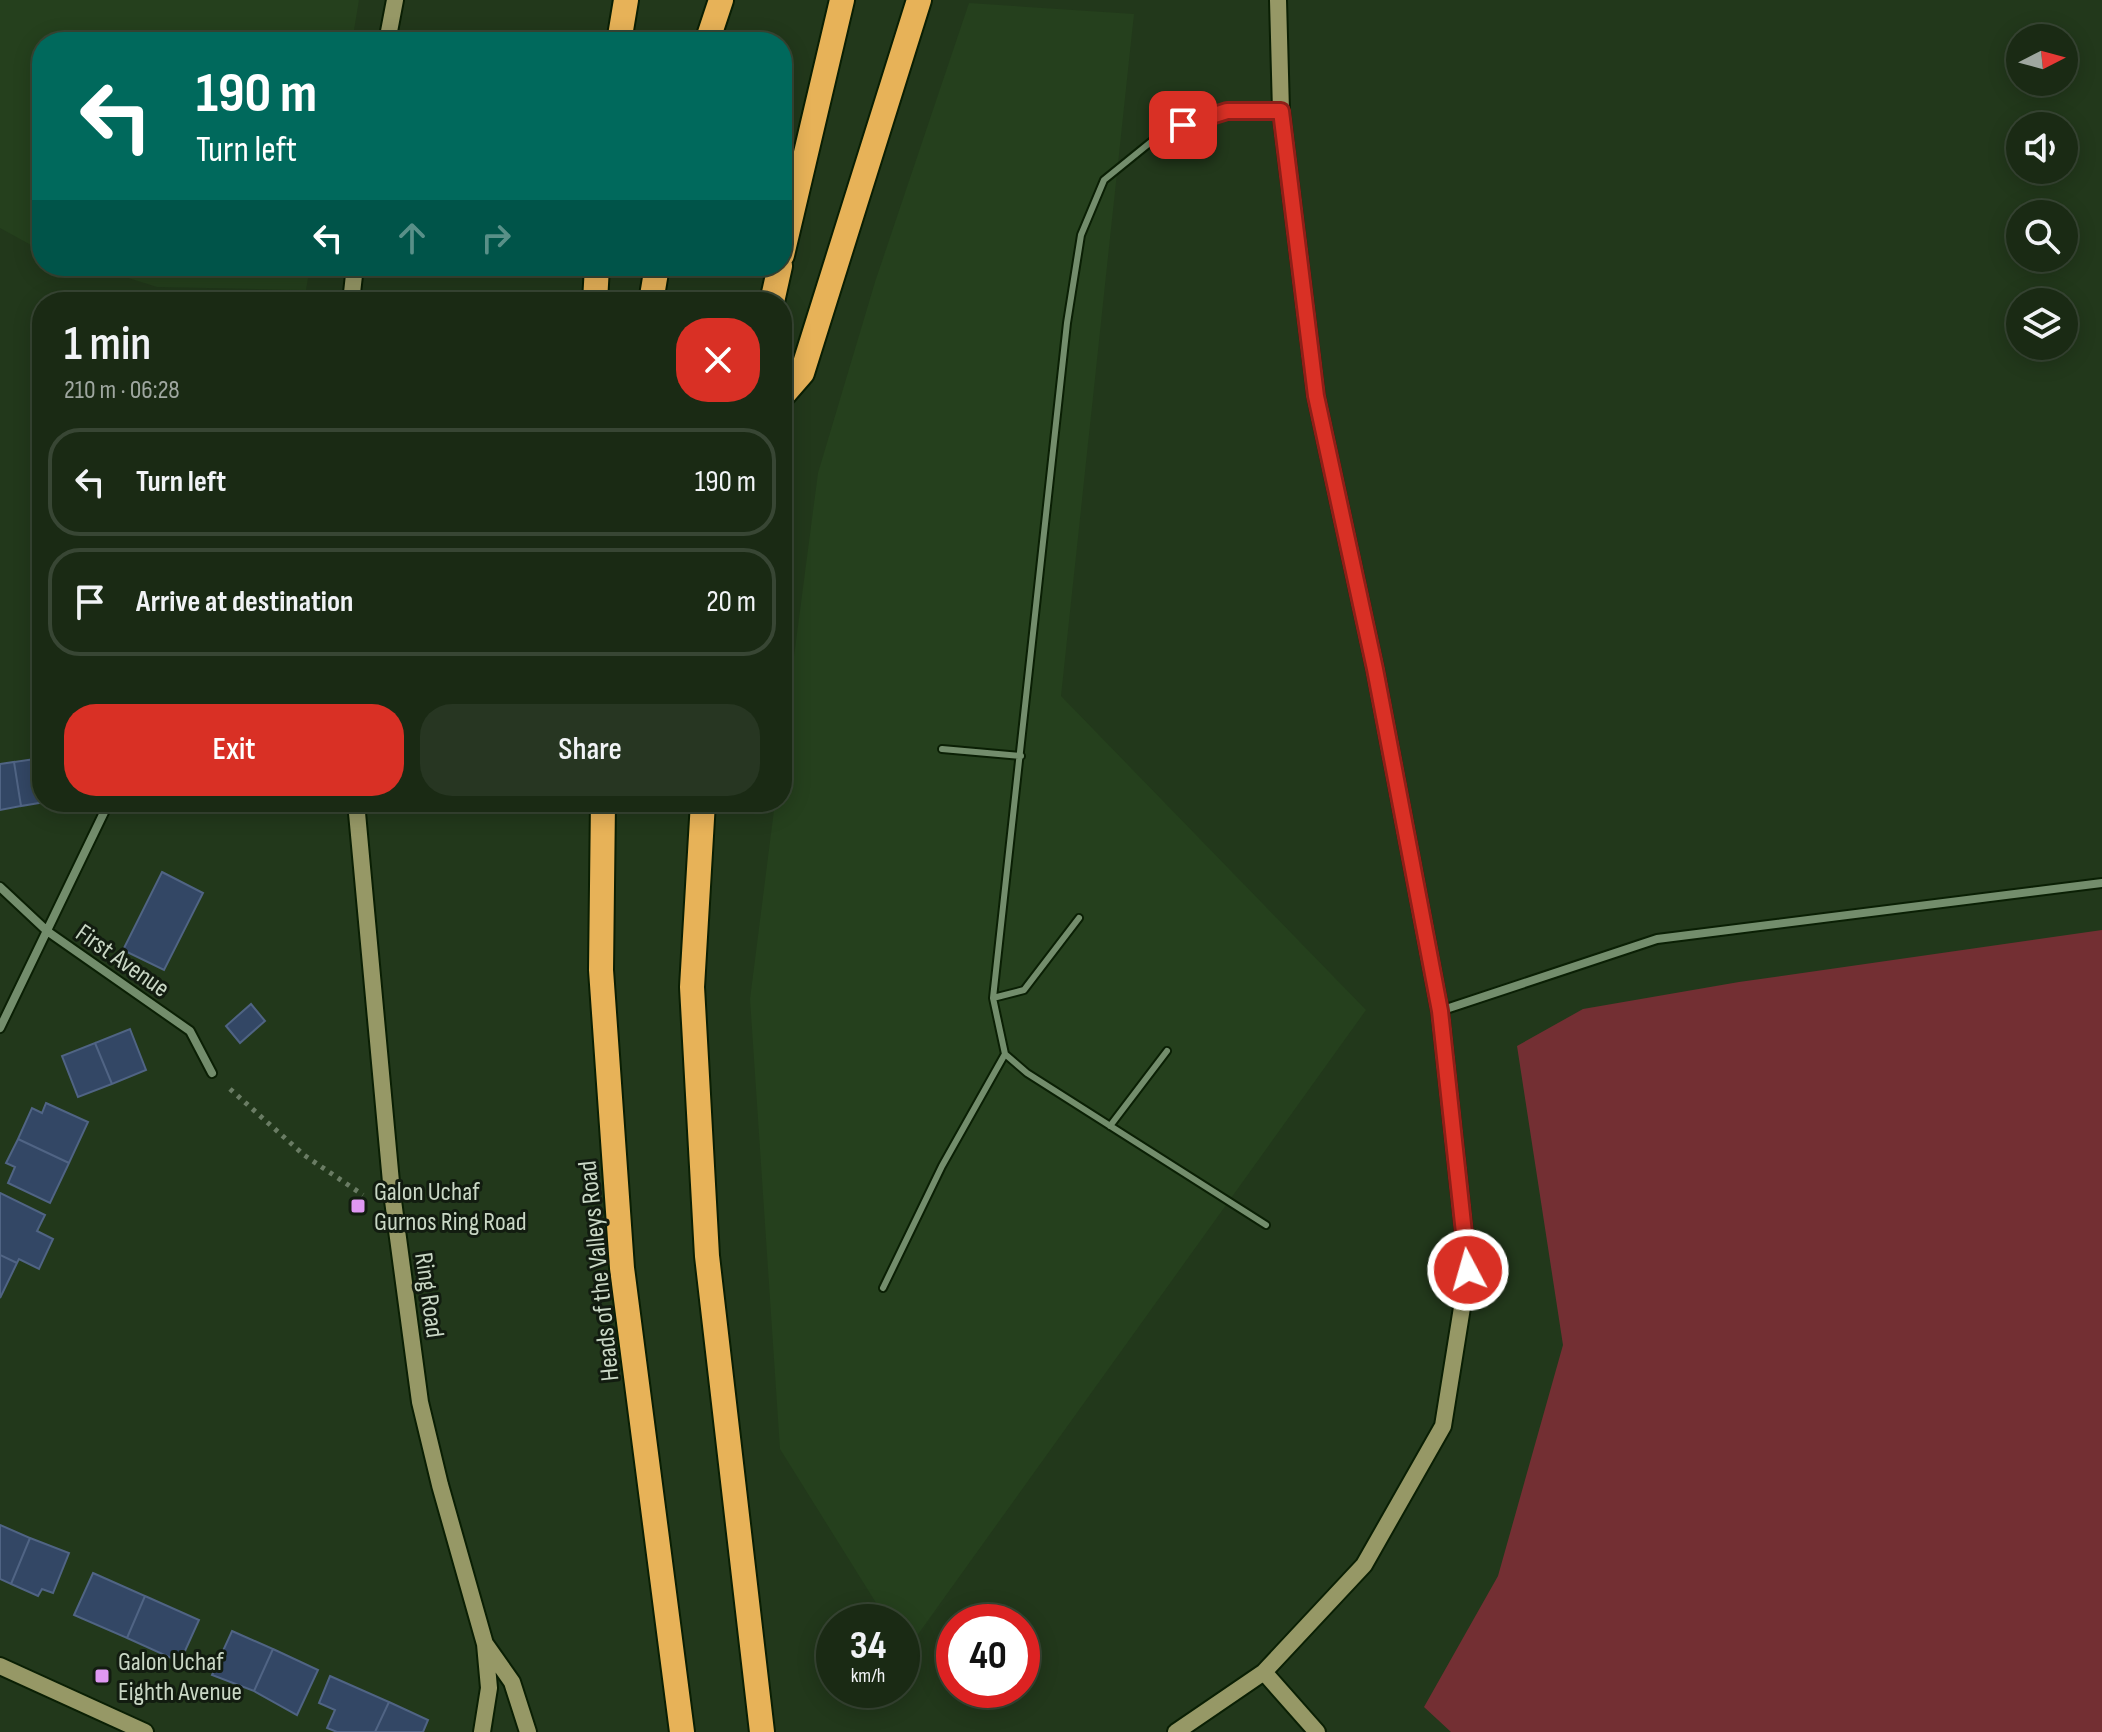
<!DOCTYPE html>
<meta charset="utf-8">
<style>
:root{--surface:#1a2a14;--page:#273622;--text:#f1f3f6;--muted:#9fa7a0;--line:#384634;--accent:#d93025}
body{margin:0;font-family:"Sofia Sans Condensed",sans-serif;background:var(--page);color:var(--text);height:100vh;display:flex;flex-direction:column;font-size:30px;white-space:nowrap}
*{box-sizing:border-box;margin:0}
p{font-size:26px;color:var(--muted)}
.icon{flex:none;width:44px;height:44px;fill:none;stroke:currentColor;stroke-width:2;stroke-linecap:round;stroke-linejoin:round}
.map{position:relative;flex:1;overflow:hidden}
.drawer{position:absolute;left:32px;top:292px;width:760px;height:520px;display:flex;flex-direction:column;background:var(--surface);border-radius:32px;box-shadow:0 4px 20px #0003,0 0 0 2px var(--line)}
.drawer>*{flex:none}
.top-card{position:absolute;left:32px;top:32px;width:760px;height:244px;border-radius:32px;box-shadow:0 4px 20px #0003,0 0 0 2px var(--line);background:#00695c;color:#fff;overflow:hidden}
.needle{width:52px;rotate:84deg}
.tools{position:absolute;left:2006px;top:24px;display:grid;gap:16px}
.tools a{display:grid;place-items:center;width:72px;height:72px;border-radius:50%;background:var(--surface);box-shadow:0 4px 20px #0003,0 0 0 2px var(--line);font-size:40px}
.speed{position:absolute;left:816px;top:1604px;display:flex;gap:16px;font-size:40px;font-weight:700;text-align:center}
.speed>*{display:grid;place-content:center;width:104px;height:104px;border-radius:50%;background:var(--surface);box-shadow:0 4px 20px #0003,0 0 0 2px var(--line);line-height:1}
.speed small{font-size:20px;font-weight:400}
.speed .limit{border:12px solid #d22;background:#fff;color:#111}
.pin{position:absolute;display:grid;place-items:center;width:68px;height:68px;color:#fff;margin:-34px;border-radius:16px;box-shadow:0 4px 12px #0006}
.me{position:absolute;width:88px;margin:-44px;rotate:354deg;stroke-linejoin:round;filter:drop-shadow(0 0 6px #0008)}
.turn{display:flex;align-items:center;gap:28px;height:168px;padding:0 32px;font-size:36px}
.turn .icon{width:104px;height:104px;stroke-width:2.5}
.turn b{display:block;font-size:56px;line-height:68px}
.lanes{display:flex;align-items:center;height:76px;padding:0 32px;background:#0003;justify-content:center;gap:40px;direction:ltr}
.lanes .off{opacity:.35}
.round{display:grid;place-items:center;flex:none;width:84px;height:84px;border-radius:32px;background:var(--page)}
.head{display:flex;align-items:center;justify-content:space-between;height:136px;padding:0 32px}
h1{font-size:48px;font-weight:600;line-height:60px}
.primary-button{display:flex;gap:16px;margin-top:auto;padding:16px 32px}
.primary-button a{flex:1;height:92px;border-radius:32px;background:var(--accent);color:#fff;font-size:32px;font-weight:600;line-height:92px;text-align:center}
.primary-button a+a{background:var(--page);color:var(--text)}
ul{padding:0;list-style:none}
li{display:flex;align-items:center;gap:24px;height:108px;margin:0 16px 12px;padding:0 16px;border:4px solid var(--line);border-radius:32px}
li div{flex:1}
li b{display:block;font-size:30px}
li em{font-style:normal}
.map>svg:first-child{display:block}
</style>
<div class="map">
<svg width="2102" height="1732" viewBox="0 0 2102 1732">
<rect width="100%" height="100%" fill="#22381b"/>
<path fill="#25401d" d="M0,0H359L352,42H42V251L0,228Z
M969,3L1134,14L1061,696L1366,1010L906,1651L902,1644V1622H888L780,1449L750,999L775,802H782V748L818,473L875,282Z
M90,266H310L306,290L157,287Z"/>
<path fill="#732f33" d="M2102,930V1732H1451L1424,1707L1498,1576L1563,1345L1517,1046L1583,1009L1739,982Z"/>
<path fill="#334765" stroke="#506484" stroke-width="2" d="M42,758V802H45L21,806L14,762Z
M14,762L21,806L0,810V764Z
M162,872L203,893L164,970L123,950Z
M251,1004L265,1021L240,1043L226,1026Z
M130,1029L146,1070L112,1084L95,1043Z
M95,1043L112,1084L78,1097L62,1056Z
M46,1103L88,1122L69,1163L18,1139L32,1108L42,1113Z
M18,1139L69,1163L50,1203L8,1183L15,1167L6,1163Z
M0,1193L45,1215L37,1231L53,1239L39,1269L19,1259L17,1263L0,1255Z
M0,1255L17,1263L0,1298Z
M0,1525L30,1538L11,1584L0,1579Z
M30,1538L69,1553L53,1593L42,1589L38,1596L11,1584Z
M93,1573L145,1596L127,1638L74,1615Z
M145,1596L199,1620L180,1662L127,1638Z
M232,1631L273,1649L254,1691L212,1675Z
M273,1649L318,1670L297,1715L254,1691Z
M330,1676L389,1702L375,1732H337L327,1728L335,1710L319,1703Z
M389,1702L428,1720L423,1732H375Z"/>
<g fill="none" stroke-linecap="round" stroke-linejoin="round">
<defs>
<path id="lane" d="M942,749L1021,756
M993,998L1024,990L1079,918
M1110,1126L1167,1051
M1266,1225L1027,1073L1005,1054L993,998L1067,323L1081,235L1104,180L1162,133L1227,111H1280
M883,1288L942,1166L1005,1054"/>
<path id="street" d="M0,887L47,931L190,1031L212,1073
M1440,1011L1657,939L2102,883
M0,1028L109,802"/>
<path id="secondary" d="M387,42L395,0
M351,302L355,266
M356,802L392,1193L420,1402L440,1485L485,1644L489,1688L482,1732
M486,1645L512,1682L528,1732
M0,1666L145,1732
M1264,1672L1317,1732
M1176,1732L1264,1672L1364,1565L1443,1426L1468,1270L1440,1011L1375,669L1316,396L1281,111L1278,0"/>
<path id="highway" d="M619,42L626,0
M707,42L721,0
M782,255L842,0
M595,302L597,266
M651,302L657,266
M772,302L780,266
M782,396L802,373L919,0
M603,802L601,970L622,1268L682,1732
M703,802L692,987L707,1256L762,1732"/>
</defs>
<use href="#lane" stroke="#0a1f04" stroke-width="10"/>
<use href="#street" stroke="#0a1f04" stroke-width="12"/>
<use href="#secondary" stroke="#0a1f04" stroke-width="20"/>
<use href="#highway" stroke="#0a1f04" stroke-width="28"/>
<path stroke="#6a7c64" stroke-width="5" stroke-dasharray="4 6" stroke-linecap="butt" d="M230,1089L304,1155L363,1195"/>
<use href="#lane" stroke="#738d6c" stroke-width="6"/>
<use href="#street" stroke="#738d6c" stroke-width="8"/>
<use href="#secondary" stroke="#969866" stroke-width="16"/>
<use href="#highway" stroke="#e7b258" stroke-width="24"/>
</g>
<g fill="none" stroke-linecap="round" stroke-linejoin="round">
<defs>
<path id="route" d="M1183,125L1227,111H1281L1316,396L1375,669L1440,1011L1468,1270"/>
</defs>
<use href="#route" stroke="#8d1f18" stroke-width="20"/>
<use href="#route" stroke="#d93025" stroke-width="14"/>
</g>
<g fill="#df98f2" stroke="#121c10" stroke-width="3">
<rect x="350" y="1198" width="16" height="16" rx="4"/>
<rect x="94" y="1668" width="16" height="16" rx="4"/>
</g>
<g text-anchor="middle" stroke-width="6" stroke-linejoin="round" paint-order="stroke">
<g font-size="26" fill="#c9d7c5" stroke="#121c10">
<text transform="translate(123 960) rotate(35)" y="9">First Avenue</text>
<text transform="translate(598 1271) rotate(-96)" y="9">Heads of the Valleys Road</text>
<text transform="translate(430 1295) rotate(82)" y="9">Ring Road</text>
</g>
<g font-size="26" fill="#c9d7c5" stroke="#121c10" text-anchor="start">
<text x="374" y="1200">Galon Uchaf<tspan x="374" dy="30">Gurnos Ring Road</tspan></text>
<text x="118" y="1670">Galon Uchaf<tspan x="118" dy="30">Eighth Avenue</tspan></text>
</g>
</g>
</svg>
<div class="tools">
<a><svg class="needle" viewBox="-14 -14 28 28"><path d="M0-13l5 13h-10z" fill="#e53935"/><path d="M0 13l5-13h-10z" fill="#9fa7a0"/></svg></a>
<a><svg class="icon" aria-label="sound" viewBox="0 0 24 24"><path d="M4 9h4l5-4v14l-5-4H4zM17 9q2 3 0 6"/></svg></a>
<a><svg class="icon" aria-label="search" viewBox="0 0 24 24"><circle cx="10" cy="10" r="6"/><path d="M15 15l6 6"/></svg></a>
<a><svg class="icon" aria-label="layers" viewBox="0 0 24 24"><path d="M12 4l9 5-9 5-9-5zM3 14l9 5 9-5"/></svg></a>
</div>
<div class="speed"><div>34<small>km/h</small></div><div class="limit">40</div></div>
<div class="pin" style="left:1183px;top:125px;background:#d93025"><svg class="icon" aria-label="arrive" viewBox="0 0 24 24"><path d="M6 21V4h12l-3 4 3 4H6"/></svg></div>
<svg class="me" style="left:1468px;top:1270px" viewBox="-20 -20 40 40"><circle r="17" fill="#d93025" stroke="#fff" stroke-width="3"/><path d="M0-11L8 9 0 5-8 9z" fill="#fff"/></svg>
<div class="top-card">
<div class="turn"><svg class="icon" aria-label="left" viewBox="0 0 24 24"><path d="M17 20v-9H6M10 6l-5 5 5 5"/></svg><div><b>190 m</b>Turn left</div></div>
<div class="lanes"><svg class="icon" aria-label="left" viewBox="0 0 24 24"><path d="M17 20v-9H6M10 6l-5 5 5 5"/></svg><svg class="icon off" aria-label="ahead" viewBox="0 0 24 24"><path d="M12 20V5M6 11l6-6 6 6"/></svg><svg class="icon off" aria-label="right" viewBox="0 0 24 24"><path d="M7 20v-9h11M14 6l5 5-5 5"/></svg></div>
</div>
<section class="drawer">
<div class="head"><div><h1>1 min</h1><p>210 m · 06:28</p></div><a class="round" style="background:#d93025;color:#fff"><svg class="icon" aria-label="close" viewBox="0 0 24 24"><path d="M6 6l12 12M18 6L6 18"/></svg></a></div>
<ul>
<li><svg class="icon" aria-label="left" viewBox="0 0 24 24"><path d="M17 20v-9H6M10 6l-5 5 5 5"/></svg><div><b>Turn left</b></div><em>190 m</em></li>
<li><svg class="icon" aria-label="arrive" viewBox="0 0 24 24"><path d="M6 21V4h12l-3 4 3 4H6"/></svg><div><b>Arrive at destination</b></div><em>20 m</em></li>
</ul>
<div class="primary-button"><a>Exit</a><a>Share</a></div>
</section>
</div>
